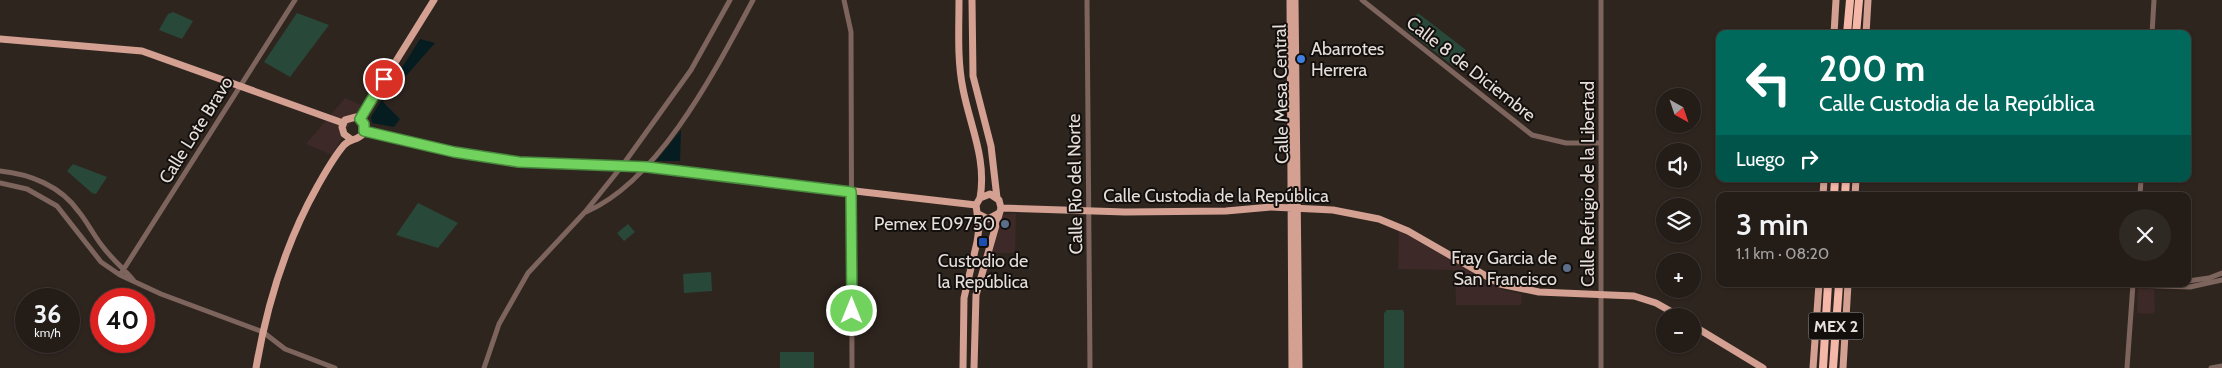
<!DOCTYPE html>
<html lang="es">
<meta charset="utf-8">
<style>
:root{--surface:#231c17;--page:#2f2924;--text:#f1f3f6;--muted:#a3a1a1;--line:#403a36}
body{margin:0;font-family:Cabin,sans-serif;background:var(--page);color:var(--text);height:100vh;display:flex;flex-direction:column;font-size:19px;white-space:nowrap}
*{box-sizing:border-box;margin:0}
p{font-size:16px;color:var(--muted)}
.icon{flex:none;width:28px;height:28px;fill:none;stroke:currentColor;stroke-width:2;stroke-linecap:round;stroke-linejoin:round}
.map{position:relative;flex:1;overflow:hidden}
.details{position:absolute;left:1716px;top:192px;width:475px;height:95px;display:flex;flex-direction:column;background:var(--surface);border-radius:10px;box-shadow:0 1px 4px #0004,0 0 0 1px var(--line)}
.details>*{flex:none}
.top-card{position:absolute;left:1716px;top:30px;width:475px;height:152px;border-radius:10px;box-shadow:0 1px 4px #0004,0 0 0 1px var(--line);background:#00695c;color:#fff;overflow:hidden}
.needle{width:32px;rotate:140deg}
.tools{position:absolute;left:1656px;top:88px;display:grid;gap:10px}
.tools a{display:grid;place-items:center;width:45px;height:45px;border-radius:50%;background:var(--surface);box-shadow:0 1px 4px #0004,0 0 0 1px var(--line);font-size:25px}
.speed{position:absolute;left:15px;top:288px;display:flex;gap:10px;font-size:25px;font-weight:700;text-align:center}
.speed>*{display:grid;place-content:center;width:65px;height:65px;border-radius:50%;background:var(--surface);box-shadow:0 1px 4px #0004,0 0 0 1px var(--line);line-height:1}
.speed small{font-size:12px;font-weight:400}
.speed .limit{border:8px solid #d22;background:#fff;color:#111}
.pin{position:absolute;display:grid;place-items:center;width:42px;height:42px;color:#fff;margin:-21px;border:2px solid #fff;border-radius:50%;box-shadow:0 1px 5px #0007}
.me{position:absolute;width:55px;margin:-28px;rotate:0deg;stroke-linejoin:round;filter:drop-shadow(0 0 4px #0008)}
.turn{display:flex;align-items:center;gap:18px;height:105px;padding:0 20px;font-size:22px}
.turn .icon{width:65px;height:65px;stroke-width:2.5}
.turn b{display:block;font-size:35px;line-height:42px}
.then{display:flex;align-items:center;height:48px;padding:0 20px;background:#0003;gap:10px;font-size:19px}
.round{display:grid;place-items:center;flex:none;width:52px;height:52px;border-radius:26px;background:var(--page)}
.head{display:flex;align-items:center;justify-content:space-between;height:85px;padding:0 20px}
h1{font-size:30px;font-weight:600;line-height:38px}
.map>svg:first-child{display:block}
</style>
<div class="map">
<svg width="2222" height="368" viewBox="0 0 2222 368">
<rect width="100%" height="100%" fill="#2f251f"/>
<path fill="#3c2928" d="M345,98L361,105L332,155L306,144Z
M1016,213L1015,253H989L998,222L1003,215Z
M1399,230L1503,290L1522,294L1521,305H1456L1455,272L1453,270L1398,269Z
M2138,288L2154,289L2155,311L2152,314L2137,313Z"/>
<path fill="#284839" d="M173,12L193,21L182,39L159,30L168,14Z
M297,13L329,25L290,77L264,62Z
M1418,13L1466,50L1453,66L1407,30V27Z
M73,164L107,177L96,194L92,193L67,171Z
M418,203L458,223L438,248L396,235Z
M628,224L635,232L624,241L617,233Z
M711,272L712,291L684,293L683,274Z
M1387,310H1403L1404,313V368H1384V313Z
M780,352H814V368H780Z"/>
<path fill="#051c20" d="M420,39L435,43L383,102L400,119L394,127L372,123L371,117Z
M681,130L680,161H656Z"/>
<g fill="none" stroke-linecap="round" stroke-linejoin="round">
<path stroke="#7d645d" stroke-width="5" d="M844,0L851,32L852,368
M1087,0L1090,368
M1362,0L1532,135L1566,143H1601
M1601,0V368
M2152,34L2154,0
M0,171C30,174 61,186 79,212C88,223 94,236 103,247C112,259 124,269 134,281
M0,183L27,189L57,206L101,262L120,275L161,294L263,332L285,349L335,368
M2140,196L2141,179
M586,212C660,180 716,69 753,0
M120,275L295,0
M2188,281L2209,278L2222,273
M2133,285L2190,287L2222,280
M484,368L499,324L528,273L585,212L622,166L691,70L730,0
M2127,368L2133,284
M2211,368L2222,366"/>
<path stroke="#d3a092" stroke-width="7" d="M959,0C959,29 957,60 963,89C970,126 987,159 980,198
M972,0L973,76L991,146L997,198
M1290,0L1292,368
M1295,0L1299,368
M1834,34L1836,0
M1866,34L1868,0
M0,39L142,51L343,123
M360,119L434,0
M364,131L454,152L519,162L647,167L976,205
M1823,196L1824,179
M1855,196L1856,179
M1001,208L1125,212L1226,211L1271,207L1333,210L1379,219L1408,231L1500,284L1539,292L1634,296L1656,303L1679,316
M978,214L988,219L999,213
M1692,325L1763,368
M256,368C267,304 285,244 317,187C325,173 333,158 344,145C350,139 358,140 363,134L364,124L356,117L345,120L342,127L344,134L352,140
M963,368L964,298L977,242L979,228L976,205L980,198L990,194L999,200L1001,208L976,295L974,368
M1813,368L1819,284
M1843,368L1848,284"/>
<path stroke="#f5b7a7" stroke-width="8" d="M1847,34L1850,0
M1856,34L1859,0
M1834,196L1835,179
M1845,196L1846,179
M1823,368L1828,284
M1833,368L1839,284"/>
</g>
<g fill="none" stroke-linecap="round" stroke-linejoin="round">
<defs>
<path id="route" d="M384,79L360,119L364,124V131L454,152L519,162L647,167L851,192L852,311"/>
</defs>
<use href="#route" stroke="#49893d" stroke-width="12"/>
<use href="#route" stroke="#71d35e" stroke-width="9"/>
</g>
<circle fill="#3f7fe0" stroke="#130f0c" stroke-width="2" cx="1301" cy="59" r="5"/>
<g fill="#5c6f8a" stroke="#130f0c" stroke-width="2">
<circle cx="1005" cy="224" r="5"/>
<circle cx="1567" cy="268" r="5"/>
</g>
<rect fill="#1a4fb4" stroke="#130f0c" stroke-width="2" x="978" y="237" width="10" height="10" rx="2.5"/>
<g text-anchor="middle" stroke-width="4" stroke-linejoin="round" paint-order="stroke">
<rect fill="#130f0c" stroke="#a6a09c" stroke-width="1" x="1808.5" y="312.5" width="55" height="27" rx="4"/>
<g font-size="16" font-weight="bold" fill="#e5deda">
<text x="1836" y="332">MEX 2</text>
</g>
<g font-size="18" fill="#e5deda" stroke="#130f0c" text-anchor="end">
<text x="1311" y="55" text-anchor="start">Abarrotes<tspan x="1311" dy="21">Herrera</tspan></text>
<text x="995" y="230">Pemex E09750</text>
<text x="1557" y="264">Fray Garcia de<tspan x="1557" dy="21">San Francisco</tspan></text>
<text x="983" y="267" text-anchor="middle">Custodio de<tspan x="983" dy="21">la República</tspan></text>
</g>
<g font-size="18" fill="#e5deda" stroke="#130f0c">
<text transform="translate(1471 69) rotate(38)" y="6">Calle 8 de Diciembre</text>
<text transform="translate(1281 94) rotate(-91)" y="6">Calle Mesa Central</text>
<text transform="translate(196 130) rotate(-58)" y="6">Calle Lote Bravo</text>
<text transform="translate(1075 184) rotate(-91)" y="6">Calle Río del Norte</text>
<text transform="translate(1588 184) rotate(-90)" y="6">Calle Refugio de la Libertad</text>
<text x="1216" y="202">Calle Custodia de la República</text>
</g>
</g>
</svg>
<div class="tools">
<a><svg class="needle" viewBox="-14 -14 28 28"><path d="M0-13l5 13h-10z" fill="#e53935"/><path d="M0 13l5-13h-10z" fill="#a3a1a1"/></svg></a>
<a><svg class="icon" aria-label="sound" viewBox="0 0 24 24"><path d="M4 9h4l5-4v14l-5-4H4zM17 9q2 3 0 6"/></svg></a>
<a><svg class="icon" aria-label="layers" viewBox="0 0 24 24"><path d="M12 4l9 5-9 5-9-5zM3 14l9 5 9-5"/></svg></a>
<a>+</a>
<a>−</a>
</div>
<div class="speed"><div>36<small>km/h</small></div><div class="limit">40</div></div>
<div class="pin" style="left:384px;top:79px;background:#d93025"><svg class="icon" aria-label="arrive" viewBox="0 0 24 24"><path d="M6 21V4h12l-3 4 3 4H6"/></svg></div>
<svg class="me" style="left:852px;top:311px" viewBox="-20 -20 40 40"><circle r="17" fill="#71d35e" stroke="#fff" stroke-width="3"/><path d="M0-11L8 9 0 5-8 9z" fill="#fff"/></svg>
<div class="top-card">
<div class="turn"><svg class="icon" aria-label="left" viewBox="0 0 24 24"><path d="M17 20v-9H6M10 6l-5 5 5 5"/></svg><div><b>200 m</b>Calle Custodia de la República</div></div>
<div class="then">Luego<svg class="icon" aria-label="right" viewBox="0 0 24 24"><path d="M7 20v-9h11M14 6l5 5-5 5"/></svg></div>
</div>
<section class="details">
<div class="head"><div><h1>3 min</h1><p>1.1 km · 08:20</p></div><a class="round"><svg class="icon" aria-label="close" viewBox="0 0 24 24"><path d="M6 6l12 12M18 6L6 18"/></svg></a></div>
</section>
</div>
